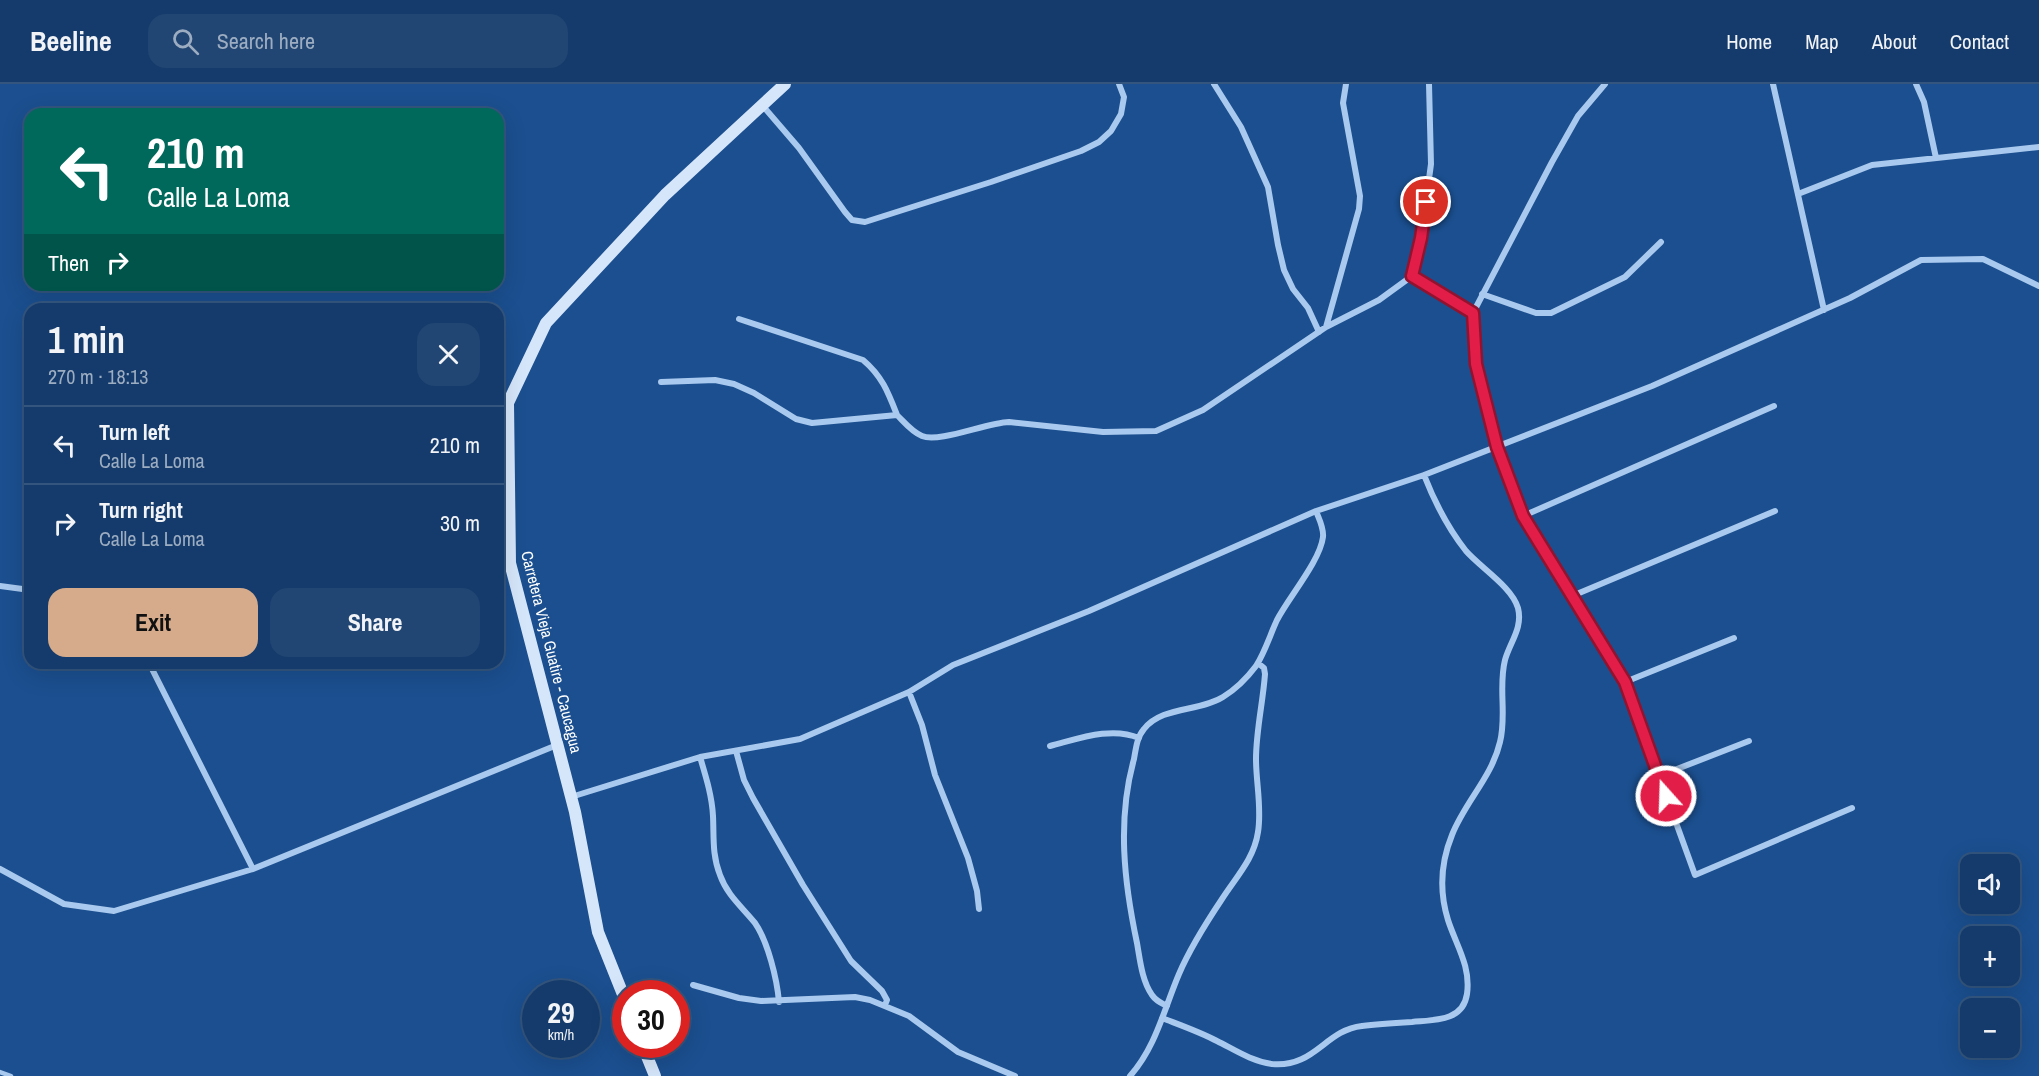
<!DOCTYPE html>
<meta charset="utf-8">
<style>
:root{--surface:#143b6b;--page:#214673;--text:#f1f3f6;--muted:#9dadc1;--line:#33557e;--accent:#d6ab8b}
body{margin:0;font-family:"Archivo Narrow",sans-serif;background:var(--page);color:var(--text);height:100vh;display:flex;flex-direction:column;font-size:22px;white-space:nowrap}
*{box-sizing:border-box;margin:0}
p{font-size:20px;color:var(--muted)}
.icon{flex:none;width:33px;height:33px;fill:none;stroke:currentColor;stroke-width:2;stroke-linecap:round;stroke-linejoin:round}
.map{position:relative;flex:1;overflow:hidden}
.drawer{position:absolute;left:24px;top:219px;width:480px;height:366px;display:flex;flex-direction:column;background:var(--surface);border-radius:18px;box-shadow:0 6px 24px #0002,0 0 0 2px var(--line)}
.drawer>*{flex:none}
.hud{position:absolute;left:24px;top:24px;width:480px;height:183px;border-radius:18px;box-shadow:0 6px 24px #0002,0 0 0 2px var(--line);background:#00695c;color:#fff;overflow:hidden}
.controls{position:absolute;left:1960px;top:770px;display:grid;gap:12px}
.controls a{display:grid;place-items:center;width:60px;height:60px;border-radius:12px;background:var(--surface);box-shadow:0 6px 24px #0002,0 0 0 2px var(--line);font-size:30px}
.speed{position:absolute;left:522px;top:896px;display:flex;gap:12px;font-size:30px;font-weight:700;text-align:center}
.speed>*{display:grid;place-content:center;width:78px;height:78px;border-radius:50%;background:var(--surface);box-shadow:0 6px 24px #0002,0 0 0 2px var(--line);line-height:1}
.speed small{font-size:15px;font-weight:400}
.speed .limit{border:9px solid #d22;background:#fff;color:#111}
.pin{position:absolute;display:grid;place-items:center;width:51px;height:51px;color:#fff;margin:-26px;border:3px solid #fff;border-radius:50%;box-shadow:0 2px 6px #0007}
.me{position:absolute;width:66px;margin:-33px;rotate:340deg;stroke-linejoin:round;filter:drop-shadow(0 0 4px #0008)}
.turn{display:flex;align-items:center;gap:21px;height:126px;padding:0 24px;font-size:27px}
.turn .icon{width:78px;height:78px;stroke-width:2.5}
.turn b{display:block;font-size:42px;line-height:51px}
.then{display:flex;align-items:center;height:57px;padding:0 24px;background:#0003;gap:12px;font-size:22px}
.round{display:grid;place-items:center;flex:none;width:63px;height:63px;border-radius:18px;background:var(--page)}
.overview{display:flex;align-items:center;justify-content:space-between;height:102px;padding:0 24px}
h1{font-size:36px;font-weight:800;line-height:45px}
.primary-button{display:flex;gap:12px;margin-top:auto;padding:12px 24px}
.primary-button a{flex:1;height:69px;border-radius:18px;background:var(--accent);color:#111;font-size:24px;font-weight:800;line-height:69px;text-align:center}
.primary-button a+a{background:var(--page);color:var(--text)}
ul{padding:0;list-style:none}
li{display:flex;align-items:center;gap:18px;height:78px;padding:0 24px;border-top:2px solid var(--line)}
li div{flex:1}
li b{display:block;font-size:22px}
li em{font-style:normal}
header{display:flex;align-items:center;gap:36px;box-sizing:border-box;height:84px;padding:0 30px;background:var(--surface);border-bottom:2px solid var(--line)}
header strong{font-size:28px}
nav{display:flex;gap:33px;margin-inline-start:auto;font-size:21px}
.search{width:420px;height:54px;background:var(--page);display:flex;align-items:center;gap:15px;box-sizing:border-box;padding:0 21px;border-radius:18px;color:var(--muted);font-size:22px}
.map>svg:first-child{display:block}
</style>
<header>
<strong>Beeline</strong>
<div class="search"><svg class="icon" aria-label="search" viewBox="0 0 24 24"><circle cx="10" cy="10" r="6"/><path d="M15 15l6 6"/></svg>Search here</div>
<nav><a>Home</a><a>Map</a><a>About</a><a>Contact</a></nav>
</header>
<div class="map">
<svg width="2039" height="992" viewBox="0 0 2039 992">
<rect width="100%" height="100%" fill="#1b4f8f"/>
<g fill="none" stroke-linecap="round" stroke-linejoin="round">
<path stroke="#a9c9ee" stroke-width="4.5" d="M0,988L11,992"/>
<path stroke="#a9c9ee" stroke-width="6" d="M1214,0L1241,43L1268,103L1278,161L1284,186L1293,205L1308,224L1319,248
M1429,0L1431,80L1421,155L1412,192L1473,229
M1605,0L1578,32L1552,78L1473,229L1476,280L1497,363L1523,432L1625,598L1695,791L1852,724
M1773,0L1824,226
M1916,0L1924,18L1936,74
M762,21L799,64L845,128L852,136L865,138L991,98L1081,67L1099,58L1111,47L1121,30L1124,13L1119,0
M1798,110L1872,81L2039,63
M1482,210L1536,229H1551L1625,193L1661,158
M739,235L863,276C882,292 888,308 897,331
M1326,243L1359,125L1360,112L1343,19L1346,0
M661,298L715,296L734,300L754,309L796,335L812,339L897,331C905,339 912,348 922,352C939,359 986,339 1009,338L1103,348L1156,347L1203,326L1326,243L1379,216L1412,192
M1523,432L1774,322
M0,502L30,506
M1572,512L1775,427
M149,579L253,785
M1625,598L1734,554
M909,608L922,641L935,691L968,774L977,807L979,825
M1050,662C1078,655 1111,642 1139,654
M736,667L744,696L753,714L803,801L851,877L882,907L887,916L885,921
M700,673C706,693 712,712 713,732C714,753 712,771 720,791C727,811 742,823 755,839C768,858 777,895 779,918
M1659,692L1749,657
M571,713L700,673L800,655L909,608L953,581L1089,527L1316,427L1424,391L1652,302L1850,214L1921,176L1983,175L2039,202
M0,785L64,820L114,827L253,785L557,661
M693,901L739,914L761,917L855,913L870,916L909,932L958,968L1015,992
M1167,922C1161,919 1156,917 1152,911C1142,897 1140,876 1137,859C1124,798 1117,736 1134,675C1136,664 1137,653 1144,645C1162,622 1199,628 1223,613C1236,605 1247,594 1256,582C1265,568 1270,551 1277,536C1289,513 1320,477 1323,453C1324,444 1319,435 1316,427
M1162,934C1180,941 1200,948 1217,957C1235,966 1251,977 1272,980C1315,984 1325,946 1362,942C1378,940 1395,939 1412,938C1433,936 1463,938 1467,910C1471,882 1456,861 1448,836C1439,807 1441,778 1452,751C1465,718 1492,693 1500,658C1507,631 1498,603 1505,576C1510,558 1523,544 1518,524C1512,503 1481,484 1466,467C1447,443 1435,419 1424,391
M1130,992C1156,963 1164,925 1179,890C1190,864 1206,839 1222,815C1236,793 1254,775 1258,748C1262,724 1256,699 1256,675C1256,647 1263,618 1265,590L1264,584L1258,579"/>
<path stroke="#d6e6fa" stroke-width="12" d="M626,918L598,848L575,728L510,479L508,319L546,239L665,111L785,0
M642,960L655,992"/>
</g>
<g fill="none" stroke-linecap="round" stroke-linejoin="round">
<defs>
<path id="route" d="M1426,118L1421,154L1412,192L1473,229L1476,280L1497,363L1523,432L1625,598L1666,712"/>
</defs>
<use href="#route" stroke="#92132f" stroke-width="15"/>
<use href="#route" stroke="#e11d48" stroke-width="10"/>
</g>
<g text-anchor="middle" stroke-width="5" stroke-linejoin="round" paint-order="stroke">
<g font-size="16" fill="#fff" stroke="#1b4f8f">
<text transform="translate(552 568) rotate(76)" y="6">Carretera Vieja Guatire - Caucagua</text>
</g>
</g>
</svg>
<div class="controls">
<a><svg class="icon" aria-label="sound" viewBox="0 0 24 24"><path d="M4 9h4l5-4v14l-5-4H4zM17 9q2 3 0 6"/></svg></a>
<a>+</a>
<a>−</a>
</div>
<div class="speed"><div>29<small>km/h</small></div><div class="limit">30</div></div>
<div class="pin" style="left:1426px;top:118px;background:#d93025"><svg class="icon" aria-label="arrive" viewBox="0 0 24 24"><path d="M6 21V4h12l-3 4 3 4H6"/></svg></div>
<svg class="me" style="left:1666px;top:712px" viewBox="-20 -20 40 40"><circle r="17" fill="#e11d48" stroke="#fff" stroke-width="3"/><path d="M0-11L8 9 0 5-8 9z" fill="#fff"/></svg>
<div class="hud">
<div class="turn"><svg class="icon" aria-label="left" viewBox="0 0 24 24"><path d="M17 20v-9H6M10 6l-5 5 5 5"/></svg><div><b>210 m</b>Calle La Loma</div></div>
<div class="then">Then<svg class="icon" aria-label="right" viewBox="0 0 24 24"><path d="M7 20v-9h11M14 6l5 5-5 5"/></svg></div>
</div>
<section class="drawer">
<div class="overview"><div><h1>1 min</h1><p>270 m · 18:13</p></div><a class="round"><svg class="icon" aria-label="close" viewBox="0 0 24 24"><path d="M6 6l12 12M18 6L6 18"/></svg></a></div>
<ul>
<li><svg class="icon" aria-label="left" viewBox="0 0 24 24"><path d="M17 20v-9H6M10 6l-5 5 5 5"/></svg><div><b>Turn left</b><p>Calle La Loma</p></div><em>210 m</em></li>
<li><svg class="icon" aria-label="right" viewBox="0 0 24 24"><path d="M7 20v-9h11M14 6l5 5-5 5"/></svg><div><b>Turn right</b><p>Calle La Loma</p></div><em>30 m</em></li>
</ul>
<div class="primary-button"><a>Exit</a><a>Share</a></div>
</section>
</div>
